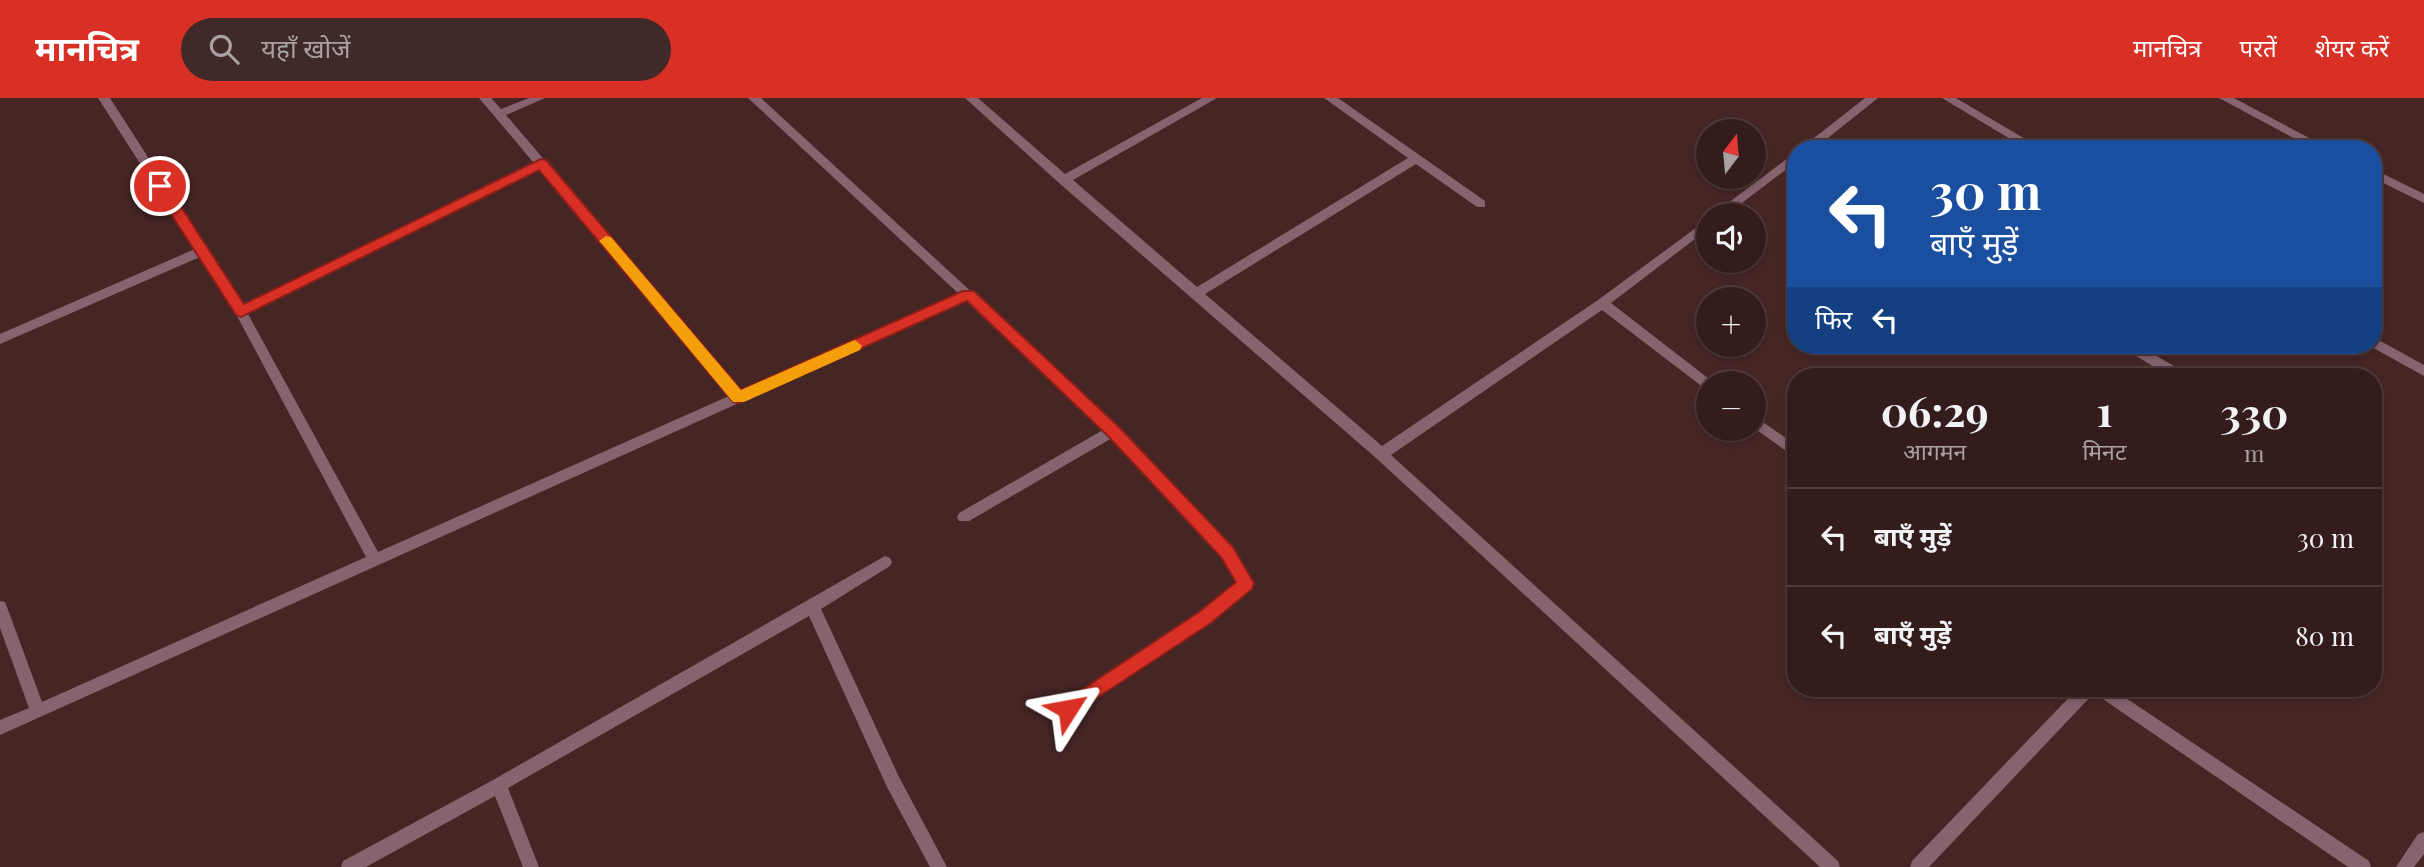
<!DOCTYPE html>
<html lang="hi">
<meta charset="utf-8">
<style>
:root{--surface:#341c1c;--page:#3f2929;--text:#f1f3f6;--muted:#a9a1a3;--line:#4e3a3b;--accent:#d93025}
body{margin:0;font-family:"Playfair Display","Noto Sans Devanagari",serif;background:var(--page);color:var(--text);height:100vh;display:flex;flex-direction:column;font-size:26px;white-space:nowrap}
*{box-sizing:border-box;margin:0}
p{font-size:23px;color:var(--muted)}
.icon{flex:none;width:38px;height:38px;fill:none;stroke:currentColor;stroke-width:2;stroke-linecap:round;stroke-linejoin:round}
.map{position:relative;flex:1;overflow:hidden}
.drawer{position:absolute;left:1787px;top:270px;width:595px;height:329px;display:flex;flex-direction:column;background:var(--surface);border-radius:28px;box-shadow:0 4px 10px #0003,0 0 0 2px var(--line)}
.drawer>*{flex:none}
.top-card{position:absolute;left:1787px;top:42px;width:595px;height:214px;border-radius:28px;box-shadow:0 4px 10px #0003,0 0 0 2px var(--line);background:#1a4fa0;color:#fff;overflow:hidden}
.needle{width:46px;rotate:16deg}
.buttons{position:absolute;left:1696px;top:21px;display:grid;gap:14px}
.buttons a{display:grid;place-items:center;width:70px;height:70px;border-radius:50%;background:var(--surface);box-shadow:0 4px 10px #0003,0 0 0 2px var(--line);font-size:35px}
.pin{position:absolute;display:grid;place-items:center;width:60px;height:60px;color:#fff;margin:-30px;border:4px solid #fff;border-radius:50%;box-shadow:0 2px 7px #0007}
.me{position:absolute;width:77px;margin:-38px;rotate:56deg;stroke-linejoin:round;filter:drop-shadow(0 0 5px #0008)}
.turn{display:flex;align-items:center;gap:24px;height:147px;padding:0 28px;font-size:32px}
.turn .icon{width:91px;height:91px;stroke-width:2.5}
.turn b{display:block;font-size:49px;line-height:60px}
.then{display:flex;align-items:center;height:66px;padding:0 28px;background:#0003;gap:14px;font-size:26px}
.eta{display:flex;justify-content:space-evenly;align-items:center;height:119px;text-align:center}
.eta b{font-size:42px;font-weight:700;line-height:49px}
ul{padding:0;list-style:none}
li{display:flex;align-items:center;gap:21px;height:98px;padding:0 28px;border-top:2px solid var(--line)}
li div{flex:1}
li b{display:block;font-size:26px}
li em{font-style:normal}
header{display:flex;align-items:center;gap:42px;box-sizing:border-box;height:98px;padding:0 35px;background:var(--accent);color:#fff}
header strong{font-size:33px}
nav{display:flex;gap:38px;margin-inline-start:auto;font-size:24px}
.search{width:490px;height:63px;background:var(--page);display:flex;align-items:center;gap:18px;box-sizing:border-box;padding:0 24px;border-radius:38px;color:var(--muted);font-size:26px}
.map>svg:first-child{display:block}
</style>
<header>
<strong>मानचित्र</strong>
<div class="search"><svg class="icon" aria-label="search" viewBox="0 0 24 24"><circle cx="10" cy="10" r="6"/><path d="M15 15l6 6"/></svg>यहाँ खोजें</div>
<nav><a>मानचित्र</a><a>परतें</a><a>शेयर करें</a></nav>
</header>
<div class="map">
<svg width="2424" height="769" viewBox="0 0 2424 769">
<rect width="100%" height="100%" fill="#452625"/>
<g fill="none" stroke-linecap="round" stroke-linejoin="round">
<path fill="#856470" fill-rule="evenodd" d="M98,0H110L243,207L533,64L479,0H491L501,11L529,0H545L506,17L741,293L959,196L748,0H761L1118,329L1232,450L1253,485L1251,489L1210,524L1074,616L1068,618L1062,616L1060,611L1062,606L1200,514L1237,484L1222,458L1112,340L969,423H959L957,419L959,415L1103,332L966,203L0,637V622L29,610L0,530V503L5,504L7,509L42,604L366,459L236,216L200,159L0,246V236L195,151ZM539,71L729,298L378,454L248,216Z
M965,0H978L1065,76L1202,0H1217L1073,82L1197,189L1408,60L1324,0H1338L1485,103V109H1477L1416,66L1205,196L1382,348L1598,202L1708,121V131L1611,205L1713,284L1708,285V293L1602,212L1391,357L1838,763L1840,769H1820L1376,360L1059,85Z
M1865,0H1878L1814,51H1800Z
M1942,0H1956L2042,51H2027Z
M2219,0H2234L2330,51H2314Z
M1796,54V64L1726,117H1712Z
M2373,71L2424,96V105L2373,80Z
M2373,239L2424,267V278L2368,247H2373Z
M2122,247H2138L2184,274L2186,278H2169L2123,250Z
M1754,318L1796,347V360L1754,330Z
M885,458L890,460L892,464L890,468L821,511L899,679L947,769H930L887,689L809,518L508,690L539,769H523L495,698L366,769H341L343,763L493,682Z
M2078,590H2111L2369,763L2371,769H2348L2094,595L1929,769H1910L1912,763Z
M2424,734V756L2414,769H2396L2418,736Z"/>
</g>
<path fill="#d93025" stroke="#8d1f18" stroke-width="2" d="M541,61L546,62L741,292L963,193H974L1119,329L1233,449L1254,485L1252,491L1211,525L1068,619L1062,617L1059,611L1062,605L1199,514L1236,484L1221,459L1108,338L967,203L739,305L733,304L539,72L241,219L236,217L153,88L160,83L165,84L244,206Z"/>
<path fill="#f59e0b" d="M606,138L611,139L741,292L850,244L855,242L862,248L860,252L744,304H733L602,146L599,143Z"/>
</svg>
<div class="buttons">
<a><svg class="needle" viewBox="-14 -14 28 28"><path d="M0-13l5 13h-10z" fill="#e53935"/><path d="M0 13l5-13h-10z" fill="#a9a1a3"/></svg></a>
<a><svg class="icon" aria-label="sound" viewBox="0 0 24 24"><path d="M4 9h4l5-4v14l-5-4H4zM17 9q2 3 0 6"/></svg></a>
<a>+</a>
<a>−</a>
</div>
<div class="pin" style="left:160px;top:88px;background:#d93025"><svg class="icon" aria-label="arrive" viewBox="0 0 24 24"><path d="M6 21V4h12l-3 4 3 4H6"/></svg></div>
<svg class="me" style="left:1068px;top:611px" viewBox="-20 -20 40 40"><path d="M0-17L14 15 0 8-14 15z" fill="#d93025" stroke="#fff" stroke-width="4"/></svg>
<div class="top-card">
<div class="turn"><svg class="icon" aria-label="left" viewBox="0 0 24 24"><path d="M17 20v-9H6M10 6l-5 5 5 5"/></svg><div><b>30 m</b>बाएँ मुड़ें</div></div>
<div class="then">फिर<svg class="icon" aria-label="left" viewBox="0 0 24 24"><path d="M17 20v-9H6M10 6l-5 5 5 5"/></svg></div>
</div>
<section class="drawer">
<div class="eta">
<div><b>06:29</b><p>आगमन</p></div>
<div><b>1</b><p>मिनट</p></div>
<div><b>330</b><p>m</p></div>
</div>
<ul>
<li><svg class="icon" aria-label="left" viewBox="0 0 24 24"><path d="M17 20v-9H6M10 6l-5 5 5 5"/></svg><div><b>बाएँ मुड़ें</b></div><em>30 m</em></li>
<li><svg class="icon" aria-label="left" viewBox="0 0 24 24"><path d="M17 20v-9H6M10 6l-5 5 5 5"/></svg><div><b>बाएँ मुड़ें</b></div><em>80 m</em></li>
</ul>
</section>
</div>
